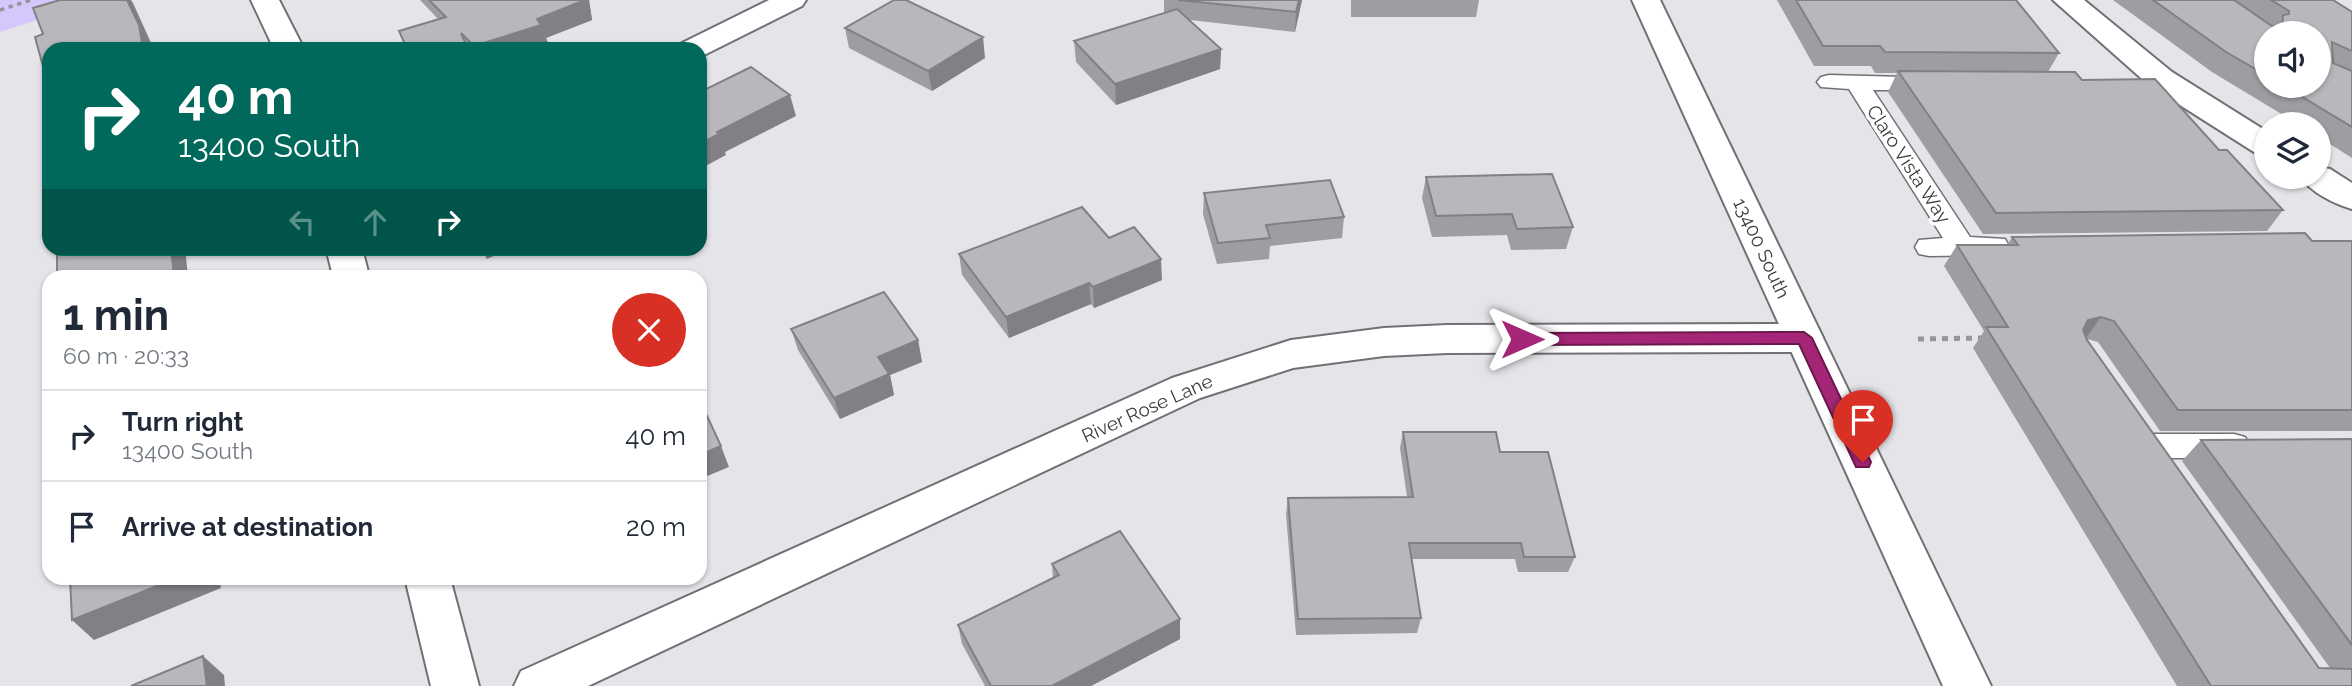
<!DOCTYPE html>
<meta charset="utf-8">
<style>
:root{--surface:#fff;--page:#f2f2f3;--text:#1f2937;--muted:#747a83;--line:#e0e1e3}
body{margin:0;font-family:Raleway,sans-serif;background:var(--page);color:var(--text);height:100vh;display:flex;flex-direction:column;font-size:26px;white-space:nowrap}
*{box-sizing:border-box;margin:0}
p{font-size:23px;color:var(--muted)}
.icon{flex:none;width:38px;height:38px;fill:none;stroke:currentColor;stroke-width:2;stroke-linecap:round;stroke-linejoin:round}
.map{position:relative;flex:1;overflow:hidden}
.sheet{position:absolute;left:42px;top:270px;width:665px;height:315px;display:flex;flex-direction:column;background:var(--surface);border-radius:21px;box-shadow:0 2px 5px #0004}
.sheet>*{flex:none}
.banner{position:absolute;left:42px;top:42px;width:665px;height:214px;border-radius:21px;box-shadow:0 2px 5px #0004;background:#00695c;color:#fff;overflow:hidden}
.buttons{position:absolute;left:2254px;top:21px;display:grid;gap:14px}
.buttons a{display:grid;place-items:center;width:77px;height:77px;border-radius:50%;background:var(--surface);box-shadow:0 2px 5px #0004;font-size:35px}
.pin{position:absolute;display:grid;place-items:center;width:60px;height:60px;color:#fff;margin:-72px -30px;border-radius:50% 50% 50% 0;rotate:-45deg;box-shadow:0 0 7px #0007}
.pin .icon{rotate:45deg}
.me{position:absolute;width:77px;margin:-38px;rotate:90deg;stroke-linejoin:round;filter:drop-shadow(0 0 5px #0008)}
.turn{display:flex;align-items:center;gap:24px;height:147px;padding:0 21px;font-size:32px}
.turn .icon{width:91px;height:91px;stroke-width:2.5}
.turn b{display:block;font-size:49px;line-height:60px}
.lanes{display:flex;align-items:center;height:66px;padding:0 21px;background:#0003;justify-content:center;gap:35px;direction:ltr}
.lanes .off{opacity:.35}
.round{display:grid;place-items:center;flex:none;width:74px;height:74px;border-radius:37px;background:var(--page)}
.head{display:flex;align-items:center;justify-content:space-between;height:119px;padding:0 21px}
h1{font-size:42px;font-weight:700;line-height:52px}
ul{padding:0;list-style:none}
li{display:flex;align-items:center;gap:21px;height:91px;padding:0 21px;border-top:2px solid var(--line)}
li div{flex:1}
li b{display:block;font-size:26px}
li em{font-style:normal}
.map>svg:first-child{display:block}
</style>
<div class="map">
<svg width="2352" height="686" viewBox="0 0 2352 686">
<rect width="100%" height="100%" fill="#e5e4e9"/>
<path fill="#d4c7fb" d="M0,0H99L0,32Z"/>
<g fill="none" stroke-linecap="round" stroke-linejoin="round">
<defs>
<path id="service" d="M1829,75L1942,78L1946,83L1942,88L1934,90H1873L1970,237L2005,239L2009,246L2005,253L1995,255L1929,256L1919,254L1915,247L1919,240L1943,238L1849,89L1821,87L1817,82L1821,77Z
M2150,434H2234L2245,437L2250,446L2245,455L2234,458H2150L2139,455L2134,446L2139,437Z"/>
<path id="minor" d="M251,0H279L304,49H274Z
M769,0H806L802,6L704,55L700,56V49H678L682,43Z
M2053,0H2084L2172,72L2266,131V155L2254,152L2150,86Z
M2319,167L2330,169L2352,183V209C2335,204 2310,192 2301,177H2319Z
M326,248H362L369,276H333Z
M1804,324L1818,328L1823,338L1818,348L1804,352L1447,353L1384,356L1293,368L1200,398L588,686H514L521,671L1172,378L1291,340L1384,328L1447,325Z
M405,578H450L479,686H431Z"/>
<path id="secondary" d="M1632,0H1660L1991,686H1943Z"/>
</defs>
<use href="#service" stroke="#717075" stroke-width="3"/>
<use href="#minor" stroke="#717075" stroke-width="4"/>
<use href="#secondary" stroke="#717075" stroke-width="4"/>
<path stroke="#969699" stroke-width="3.5" stroke-dasharray="4.5 4.5" stroke-linecap="butt" d="M0,10L31,0"/>
<path stroke="#969699" stroke-width="5" stroke-dasharray="6 6" stroke-linecap="butt" d="M1918,339L1983,338"/>
<use href="#service" fill="#fff" fill-rule="evenodd"/>
<use href="#minor" fill="#fff" fill-rule="evenodd"/>
<use href="#secondary" fill="#fff" fill-rule="evenodd"/>
</g>
<path fill="#9f9da2" fill-rule="evenodd" d="M420,0H589L592,20L546,38L549,45L535,49H407L439,20Z
M1164,0H1302L1295,32L1190,20L1221,49L1220,69L1116,105L1076,62L1074,41L1164,13Z
M1351,0H1479L1476,17H1351Z
M1777,0H2016L2059,53L2048,72L2082,80L2219,150L2283,210L2267,231L1983,234L1888,92L1897,73H1875L1871,66H1814Z
M2113,0H2333L2352,12V158L2319,137V124H2298L2212,72ZM2266,33L2319,86H2266Z
M845,28L985,58L932,91L849,48Z
M1426,177L1573,227L1566,249L1511,250L1507,235L1432,237L1422,198Z
M1204,193L1344,217L1342,238L1270,246L1269,259L1217,264L1203,214Z
M2012,237L2352,241V431H2160L2098,342L2087,339L2319,668H2330L2182,461L2201,440L2352,439V686H2177L1973,348L1984,331L1944,266L1957,245H2007Z
M1109,238L1162,280L1094,308L1091,304L1009,338L962,275L959,254Z
M791,329L918,340L922,362L890,375L894,395L840,419L798,350Z
M1403,432L1500,452L1575,557L1568,572H1518L1515,559H1412L1421,618L1417,633L1296,635L1286,514L1288,498L1407,497L1400,448Z
M1052,564L1180,619V639L1091,686H985L962,644L958,625L1053,578Z"/>
<path fill="#828084" d="M127,0H131L133,3L152,45L153,49H143Z
M585,0H589L592,20L546,38L549,45L535,49H475L474,46Z
M1299,0H1302L1295,32L1296,12Z
M983,37L985,58L932,91L928,71Z
M1221,49L1220,69L1116,105L1115,84Z
M790,95L796,116L725,152L726,155L700,169V144L717,132Z
M171,248H185L188,276H174Z
M481,248H511L487,259Z
M1161,259L1162,280L1094,308L1093,287Z
M1089,283L1091,304L1009,338L1006,317Z
M2101,317L2086,338L2073,341L2088,320Z
M918,340L922,362L890,375L894,395L840,419L834,398L878,357Z
M721,446L729,467L700,479V455Z
M177,578H219L221,588L94,640L72,620Z
M1180,619V639L1091,686H1052Z
M203,656L224,675L225,686H207Z"/>
<path fill="#b9b7bc" stroke="#828084" stroke-width="2" d="M60,0H127L139,25L143,49H49V102L47,81L35,37L43,34L33,8Z
M429,0H585L537,19L541,25L474,46L461,33L468,49H407L399,31L446,17Z
M894,0H906L983,37L928,71L845,28Z
M1178,0H1299L1296,12Z
M1796,0H2016L2059,53L1885,52L1880,46H1823Z
M2153,0H2234L2272,26L2282,28L2283,15L2289,14V11L2271,0H2333L2352,12V51L2332,42L2333,63L2352,71V127L2284,86H2319V33H2266V75L2226,52Z
M1177,9L1221,49L1115,84L1074,41Z
M751,67L790,95L717,132L719,134L700,144V92Z
M1898,71L2075,72L2082,80L2155,79L2219,150H2227L2283,210L1996,213Z
M1552,174L1573,227L1517,229L1512,214L1436,216L1426,177Z
M1330,180L1344,217L1266,225L1270,238L1218,243L1204,193Z
M1082,207L1109,238L1134,227L1161,259L1093,287L1089,283L1006,317L959,254Z
M2305,233L2312,241H2352V410H2178L2114,321L2101,317L2088,320L2083,330L2087,340L2319,668L2352,669V686H2211L1986,327H2008L1957,245H2018L2012,237Z
M57,248H171L174,276H57Z
M884,292L918,340L878,357L889,374L834,398L791,329Z
M700,401L721,446L700,455Z
M1403,432H1496L1500,452H1548L1575,557H1524L1521,543H1409L1421,618L1298,619L1288,498L1413,497Z
M2352,439V645L2201,440Z
M1120,531L1180,619L1052,686H991L958,625L1059,575L1052,564Z
M70,578H177L72,620Z
M203,656L207,686H131Z"/>
<path fill="#a52676" stroke="#6b194d" stroke-width="2" d="M1804,332L1812,338L1871,462L1869,467H1856L1799,344L1522,345L1514,339L1522,333Z"/>
<g text-anchor="middle" stroke-width="7" stroke-linejoin="round" paint-order="stroke">
<g font-size="19" fill="#3c3c3e" stroke="#fff">
<text transform="translate(1909 164) rotate(57)" y="7">Claro Vista Way</text>
<text transform="translate(1762 248) rotate(65)" y="7">13400 South</text>
<text transform="translate(1147 408) rotate(-24)" y="7">River Rose Lane</text>
</g>
</g>
</svg>
<div class="buttons">
<a><svg class="icon" aria-label="sound" viewBox="0 0 24 24"><path d="M4 9h4l5-4v14l-5-4H4zM17 9q2 3 0 6"/></svg></a>
<a><svg class="icon" aria-label="layers" viewBox="0 0 24 24"><path d="M12 4l9 5-9 5-9-5zM3 14l9 5 9-5"/></svg></a>
</div>
<div class="pin" style="left:1863px;top:462px;background:#d93025"><svg class="icon" aria-label="arrive" viewBox="0 0 24 24"><path d="M6 21V4h12l-3 4 3 4H6"/></svg></div>
<svg class="me" style="left:1522px;top:339px" viewBox="-20 -20 40 40"><path d="M0-17L14 15 0 8-14 15z" fill="#a52676" stroke="#fff" stroke-width="4"/></svg>
<div class="banner">
<div class="turn"><svg class="icon" aria-label="right" viewBox="0 0 24 24"><path d="M7 20v-9h11M14 6l5 5-5 5"/></svg><div><b>40 m</b>13400 South</div></div>
<div class="lanes"><svg class="icon off" aria-label="left" viewBox="0 0 24 24"><path d="M17 20v-9H6M10 6l-5 5 5 5"/></svg><svg class="icon off" aria-label="ahead" viewBox="0 0 24 24"><path d="M12 20V5M6 11l6-6 6 6"/></svg><svg class="icon" aria-label="right" viewBox="0 0 24 24"><path d="M7 20v-9h11M14 6l5 5-5 5"/></svg></div>
</div>
<section class="sheet">
<div class="head"><div><h1>1 min</h1><p>60 m · 20:33</p></div><a class="round" style="background:#d93025;color:#fff"><svg class="icon" aria-label="close" viewBox="0 0 24 24"><path d="M6 6l12 12M18 6L6 18"/></svg></a></div>
<ul>
<li><svg class="icon" aria-label="right" viewBox="0 0 24 24"><path d="M7 20v-9h11M14 6l5 5-5 5"/></svg><div><b>Turn right</b><p>13400 South</p></div><em>40 m</em></li>
<li><svg class="icon" aria-label="arrive" viewBox="0 0 24 24"><path d="M6 21V4h12l-3 4 3 4H6"/></svg><div><b>Arrive at destination</b></div><em>20 m</em></li>
</ul>
</section>
</div>
